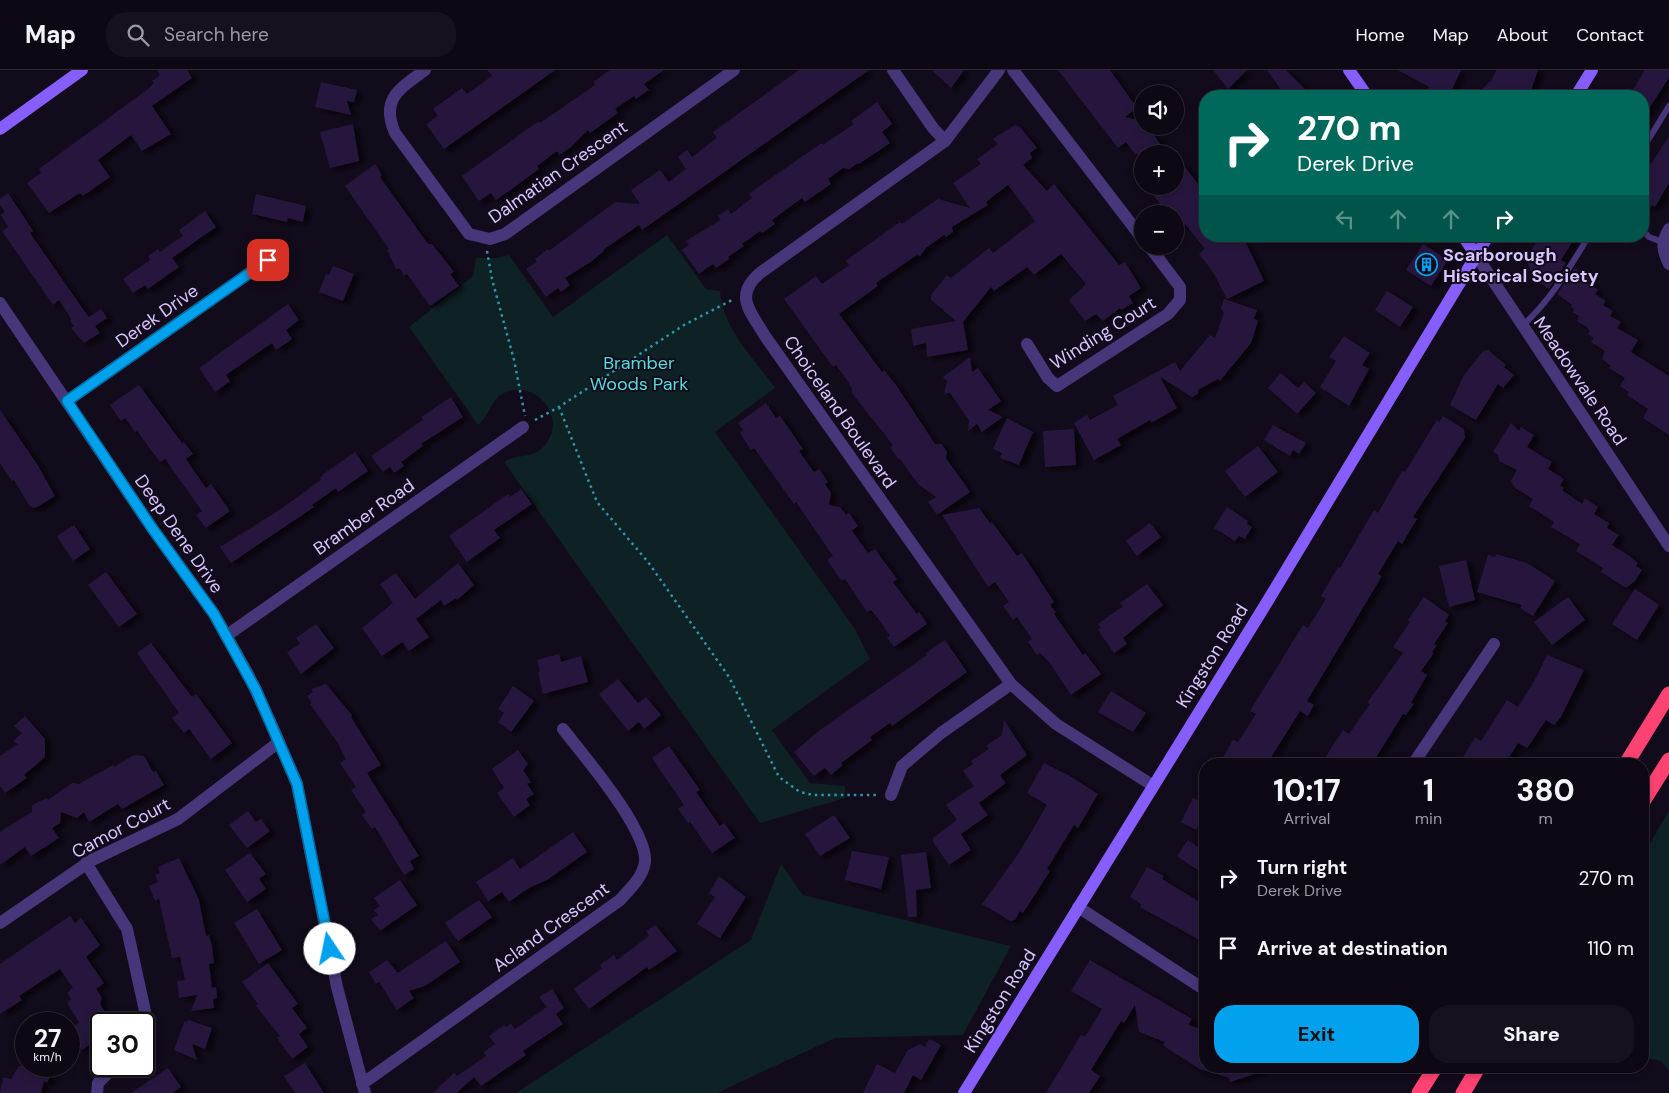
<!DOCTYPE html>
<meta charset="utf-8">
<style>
:root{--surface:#0e0814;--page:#17111d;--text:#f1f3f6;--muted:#9b9aa0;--line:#2e2934;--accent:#02a1ee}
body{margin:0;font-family:"DM Sans",sans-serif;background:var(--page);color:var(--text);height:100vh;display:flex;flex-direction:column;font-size:19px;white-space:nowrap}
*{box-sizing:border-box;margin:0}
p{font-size:16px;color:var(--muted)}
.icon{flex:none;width:28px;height:28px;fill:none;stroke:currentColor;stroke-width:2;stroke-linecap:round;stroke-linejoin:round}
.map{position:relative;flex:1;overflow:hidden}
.sheet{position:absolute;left:1199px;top:688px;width:450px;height:315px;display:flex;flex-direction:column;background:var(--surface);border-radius:20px;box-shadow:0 2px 8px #0003,0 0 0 1px var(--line)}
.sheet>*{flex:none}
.hud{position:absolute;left:1199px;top:20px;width:450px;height:152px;border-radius:20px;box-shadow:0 2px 8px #0003,0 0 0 1px var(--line);background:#00695c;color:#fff;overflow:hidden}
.tools{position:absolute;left:1134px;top:15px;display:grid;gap:10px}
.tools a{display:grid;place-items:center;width:50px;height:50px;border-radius:50%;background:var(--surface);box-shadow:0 2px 8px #0003,0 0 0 1px var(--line);font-size:25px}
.speed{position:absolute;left:15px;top:942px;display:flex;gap:10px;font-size:25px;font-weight:700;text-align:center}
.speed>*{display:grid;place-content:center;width:65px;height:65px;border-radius:50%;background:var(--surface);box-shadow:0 2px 8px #0003,0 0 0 1px var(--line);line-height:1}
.speed small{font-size:12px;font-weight:400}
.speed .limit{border:2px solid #111;border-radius:8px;background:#fff;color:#111}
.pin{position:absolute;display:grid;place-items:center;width:42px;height:42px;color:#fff;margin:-21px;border-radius:10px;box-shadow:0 2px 8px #0006}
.me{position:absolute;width:55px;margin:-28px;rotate:349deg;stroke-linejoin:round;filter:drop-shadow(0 0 4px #0008)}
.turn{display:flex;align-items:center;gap:18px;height:105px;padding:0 15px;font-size:22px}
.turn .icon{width:65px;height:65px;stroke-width:2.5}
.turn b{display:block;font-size:35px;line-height:42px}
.lanes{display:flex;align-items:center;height:48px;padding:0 15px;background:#0003;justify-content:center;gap:25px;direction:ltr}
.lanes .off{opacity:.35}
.eta{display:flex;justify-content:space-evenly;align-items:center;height:85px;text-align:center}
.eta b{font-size:30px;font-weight:800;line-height:35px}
.action{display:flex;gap:10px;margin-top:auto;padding:10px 15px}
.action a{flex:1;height:58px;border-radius:20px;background:var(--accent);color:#111;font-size:20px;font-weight:800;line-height:58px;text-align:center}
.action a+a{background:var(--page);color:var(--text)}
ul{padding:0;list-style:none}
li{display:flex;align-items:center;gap:15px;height:70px;padding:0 15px}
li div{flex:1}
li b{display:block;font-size:19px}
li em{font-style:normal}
header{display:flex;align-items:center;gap:30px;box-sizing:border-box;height:70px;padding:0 25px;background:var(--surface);border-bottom:1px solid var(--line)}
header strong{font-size:24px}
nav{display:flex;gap:28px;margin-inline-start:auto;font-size:18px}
.search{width:350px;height:45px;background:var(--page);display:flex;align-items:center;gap:12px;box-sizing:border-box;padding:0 18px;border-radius:20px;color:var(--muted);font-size:19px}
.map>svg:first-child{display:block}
</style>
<header>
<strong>Map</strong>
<div class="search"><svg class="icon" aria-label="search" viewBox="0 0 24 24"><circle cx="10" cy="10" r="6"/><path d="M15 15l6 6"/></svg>Search here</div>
<nav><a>Home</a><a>Map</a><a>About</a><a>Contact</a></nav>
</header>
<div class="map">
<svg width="1669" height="1023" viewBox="0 0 1669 1023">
<defs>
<filter id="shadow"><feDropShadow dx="5.5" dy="3" stdDeviation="2.5" flood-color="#0009"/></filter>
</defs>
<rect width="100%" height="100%" fill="#120b1b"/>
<path fill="#0e2125" d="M667,165L706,219L720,221C722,258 755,289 775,318L715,362L855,559L870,589L772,660L810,713L845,716V728L760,753L504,392C517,383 533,390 545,375C568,348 536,308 504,323C490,330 490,346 478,355L409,257L473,206L476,188H496L509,185L553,247Z
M1669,741V1001L1661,991L1643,988V785Z
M781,794L803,825L1011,876L963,965L835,968L717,1023H516L751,870Z"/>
<path fill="#27173c" filter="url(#shadow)" d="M157,0H187L192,8L152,36L171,64L142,81L131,65L98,90L110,107L83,126L80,123L49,143L27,113L41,103L39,99L148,19L154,13L152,11L160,5Z
M487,0H555L444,79L426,54L438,46L433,39L462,18L467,24L492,6Z
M610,0H664L644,14L649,20L636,29L634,26L615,39L618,43L590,63L588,60L571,77L559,85L557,81L537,96L539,99L509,121L496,130L491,123L479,131L462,106L539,51L540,53L595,15L593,12Z
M799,0H869L642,160L639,155L603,180L604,181L592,191L565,208L570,215L561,222L558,218L546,227L526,199L537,192L535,189L548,179L549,181L615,132L640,134L631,120L660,100L669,112L686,99L678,87L687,80L692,87L717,68L713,62Z
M932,0H964L951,18Z
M1058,0H1110L1137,38L1125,47L1142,51V56H1148L1167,84H1135L1126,72L1118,78Z
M1213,0H1247L1228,19Z
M1267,0H1286L1312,26H1285Z
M1398,0H1461L1449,26H1429L1431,21L1428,20L1429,17Z
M1496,0H1538L1529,26H1476L1489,12H1491Z
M1645,0H1669V8L1642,49V26H1629Z
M321,12L357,20L354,32L347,31L351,45L315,37Z
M877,32L892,54L882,62L890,73L859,94L858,93L849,99L843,98L828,109L831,114L805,132L802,128L772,150L775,154L762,163L760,161L742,174L744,176L728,187L729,189L716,198L713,194L699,204L682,180L689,175L686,171L721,150L718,146L728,139L731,144L752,128L749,124L758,117L822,73L823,75L854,54L851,51Z
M353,54L359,91L330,98L320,62Z
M1015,55L1020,57L1037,78L1030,83L1032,88L1023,95L1047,121L1054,114L1119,195L1125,192L1141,218L1129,226L1133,233L1121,240L1120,238L1103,251L1096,244L1085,251L1069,230L1086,214L1061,184L1034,205L1027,197L994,221L991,217L963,252L968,280L927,287L926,273L913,276L911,259L956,251L931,230V225L947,205L951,208L989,178L993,183L1035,151L1008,115L986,132L988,135L952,157L953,162L946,167L944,165L926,178L920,186L917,185L876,213L878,216L839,244L882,302L884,300L896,315L935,374H942L947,382L946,388L970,422L937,445L928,432L936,427L918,414L900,389L899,390L890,377L893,375L851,322L853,321L847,310L836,295L833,297L784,229L816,206L822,214L849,195L846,191L855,184L900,152L902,154L938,129L970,138L953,113L981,94L977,89L998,74L993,69Z
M1669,66V113L1655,137L1652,135L1650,138L1642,133V108Z
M1182,93L1201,118L1199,120L1205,128V166H1240L1247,175L1264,211L1227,229L1213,202L1199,184L1205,179L1185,154L1180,158L1175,153V144H1167L1147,116H1175V99Z
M375,94L382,105L380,107L428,174H432L454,202L450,204L459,216L430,236L407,204L404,206L400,199H396L387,180L389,179L345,116Z
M8,123L33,161L30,163L85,242L89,247L101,239L107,248L95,256L100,263L84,273L71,258L74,256L70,251L72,250L59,230L53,235L2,161L8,157L1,145L5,142L0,135V129Z
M256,124L306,136L303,152L288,148L287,152L252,144Z
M205,141L216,157L172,188L179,197L148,219L145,215L133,223L123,209L150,190L148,186L158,179L160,182L183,166L179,160Z
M1540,166H1576L1561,190L1566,193L1549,219L1534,209L1526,189Z
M1423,174L1448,190L1431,216L1406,200Z
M333,196L354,204L343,231L319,222L326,204L329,205Z
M1575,198L1591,208L1588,213L1598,220L1595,224L1606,231L1603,235L1613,241L1610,246L1621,252L1617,258L1638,270L1631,282L1669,306V365L1643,348L1648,339L1627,325L1629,322L1620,316L1625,308L1609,298L1611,296L1602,289L1605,281L1591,272L1594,268L1588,264L1590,261L1587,257L1577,251L1579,246L1573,242L1574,239L1571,237L1572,235L1557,224Z
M1387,221L1413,237L1400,257L1375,240Z
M1224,229L1257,240L1254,248L1258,251L1251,273L1220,311L1218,309L1198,320V324L1192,327L1160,307L1177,338L1151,353L1150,350L1117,369L1121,375L1094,390L1074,353L1087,345L1090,350L1118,335L1113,326L1175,292L1180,301L1210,265L1215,268L1224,243L1221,238Z
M288,234L299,250L286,260L292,269L276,280L272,273L226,305L230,311L215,322L199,298Z
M1344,266L1370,283L1362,295L1369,299L1349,336L1320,317L1336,291L1329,287Z
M1488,280L1506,295L1504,297L1514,305L1503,318L1498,314L1476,350L1450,335L1463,307L1483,281Z
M970,287L972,302L978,298L1001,331L988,340L1003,347L982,362L977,354L968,361L969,350L950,323L944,324L947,311L943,307Z
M1281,303L1298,318L1304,312L1316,323L1297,344L1268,318Z
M139,315L182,373L184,372L193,384L186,389L206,418L211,414L230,441L206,458L196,445L202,441L165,389L160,392L137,361L135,362L125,348L121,351L110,335Z
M451,327L463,347L421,374L423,376L401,392L404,396L394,403L390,397L383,402L371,386L423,350L421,347Z
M766,333L776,348L780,346L803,379L799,381L814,402L819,399L828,412L825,414L831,423L829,435L840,437L846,445L849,443L858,456L852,461L868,483L875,479L897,509L893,512L917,544L919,542L927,554L894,577L887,568L890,566L877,547L871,540L867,542L845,509L842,511L827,490L833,486L796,432L794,434L754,378L751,380L740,363L743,360L738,353Z
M0,340L37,394L55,426L39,436L33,438L29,435L14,410L12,411L0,393Z
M1443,346L1464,359L1465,368L1413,447L1417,449L1402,474L1398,471L1378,504L1382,506L1307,631L1314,635L1308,646L1300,641L1267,694H1219L1233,670L1238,672L1256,644L1250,641L1303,555L1308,558L1326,529L1321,526L1338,497L1340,498L1374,440L1378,443L1402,401L1405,402L1437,350L1439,352Z
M1007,348L1033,362L1019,395L1000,388L1002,383L993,379Z
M1511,353L1519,361L1521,357L1534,365L1527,377L1552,392L1548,399L1564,409L1560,415L1564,418L1562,420L1582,434L1585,428L1598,437L1594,444L1609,453L1607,458L1619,465L1612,475L1628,485L1638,493L1636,496L1642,500L1635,511L1626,518L1601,502L1603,498L1576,481L1580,474L1551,457L1554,452L1529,436L1533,429L1515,418L1511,411L1517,400L1499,391L1498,385L1493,382Z
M1273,355L1306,373L1299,384L1293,380L1290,386L1264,370Z
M1074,359L1076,395L1045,397L1043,361Z
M1258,376L1278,402L1245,427L1225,401Z
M355,382L368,401L338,422L336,418L312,435L314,437L231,493L220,477L278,441L321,410L320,408L325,403Z
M521,419L532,434L494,460L500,468L467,492L449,466L508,424L510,427Z
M1227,437L1248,451L1247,454L1252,457L1245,469L1239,466L1235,471L1214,458Z
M979,438L990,453L992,452L1017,486L1022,483L1054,532L1050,535L1056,542L1054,544L1083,585L1085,583L1101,604L1071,625L1049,592L1040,583L1037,585L1028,572L1032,569L1017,547L1013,550L1003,536L1009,532L995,512L988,517L942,445Z
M1150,453L1161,467L1137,486L1126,471Z
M74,455L90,479L73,491L57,466Z
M1496,484L1527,493L1555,511L1533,546L1520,538L1522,535L1477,522L1488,485L1495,487Z
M1466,490L1475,530L1449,537L1439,496Z
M458,493L474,515L457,530L456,528L444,536L441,530L416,549L429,567L409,581L402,572L382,586L362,558L393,533L380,514L396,503L415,529Z
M106,502L137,544L119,557L88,515Z
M1147,514L1163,535L1123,568L1127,574L1114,583L1098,560L1101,558L1098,554L1123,536L1120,533Z
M1635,519L1659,535L1637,570L1612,554Z
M1424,527L1449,545L1445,551L1448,553L1434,574L1437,575L1432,582L1434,583L1421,601L1427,605L1411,633L1414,634L1406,645L1403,644L1372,694H1321L1343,660L1349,664L1370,634L1367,633L1403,583L1393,577L1410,552L1408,550Z
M1568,527L1585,550L1552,575L1534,552Z
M316,554L334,578L301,604L287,582L300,574L296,568Z
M945,570L967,602L892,656L890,653L870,667L872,670L841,693L843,695L831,705L825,698L814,706L794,682L820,660L927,585L926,583Z
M151,573L192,627L196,624L232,673L211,689L189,659L184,663L172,648L179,643L137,583Z
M559,584L561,592L581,586L588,612L543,624L538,602L540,601L537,590Z
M1547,585L1584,600L1561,647L1554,655L1546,650L1527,678L1518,673L1505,694H1459L1475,667L1481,671L1507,630L1518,637L1536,608Z
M618,609L638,633L646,627L661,645L644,659L639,652L628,661L599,624Z
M326,614L352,645L351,647L381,695L367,703L419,786L410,791L414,799L404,805L375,757L372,759L362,745L366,742L351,720L356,717L340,693L346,689L337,672L310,634L312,633L307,626L313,622L311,619Z
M513,616L534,631L511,662L498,652L504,643L498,639Z
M1111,621L1146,643L1133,662L1098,642Z
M25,646L45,669V687L24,705L27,708L5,723L0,716V686L18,674L13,671L22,663L14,656Z
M1004,650L1027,685L1000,705L1006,713L979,733L988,745L961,764L971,780L949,795L933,772V768L957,750L946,735L974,716L963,701L973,694L971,691L989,679L986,676L1002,665Z
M669,676L700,720L696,722L720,756L724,753L735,768L712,783L690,752L688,753L678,739L684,735L652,688Z
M518,680L528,694L523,700L531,712L527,714L534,724L526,729L530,735L514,747L497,723L504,718L492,699Z
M134,685L144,686L153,702L156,701L164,715L122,739L118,734L89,752L84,742L77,748L61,742L60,753L52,758L59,768L31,786L25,777L0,795V762L32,742V736L36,733L47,728L48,730L72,713L79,714L113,695L114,697Z
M1044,693L1070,706L1098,724L1078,758L1074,755L1047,799L1050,801L1023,843L1020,841L1015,850L1010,851L982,834L1019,783L1047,735L1027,723Z
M1205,717V745L1196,760L1181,752L1193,728L1197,730Z
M248,741L256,752L261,749L270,761L247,778L229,755Z
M834,745L850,768L820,786L805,764Z
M573,762L587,782L547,810L529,818L509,832L502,822L488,831L476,812L513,788L520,799Z
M1188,770L1205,782V805L1177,786Z
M852,781L889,787L881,819L845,810Z
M926,782L931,818L916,820L917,847H908L901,785Z
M250,783L266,804L259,809L266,819L247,832L225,800Z
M179,788L199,830L206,866L209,865L212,876L214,893L209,894L212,918L216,917L217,928L213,929L214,938L191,941L197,925L179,928L177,911L185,910L180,887L172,888L159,829L155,831L149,816L158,812L155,805L160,803L158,797Z
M1147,797L1164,806L1162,809L1170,814L1205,835V873L1140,837L1141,834L1130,827Z
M719,806L746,827L720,868L697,854L715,827L709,823Z
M400,810L417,835L380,861L371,849L378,845L374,840L380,836L374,828Z
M479,830L492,847L458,871L445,853Z
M257,839L282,880L259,894L234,853Z
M70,846L75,853L81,848L100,875L86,887L104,913L96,919L102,928L100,934L109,948L101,953V967L82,980L69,961L79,952L67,933L71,929L67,923L73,918L60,899L19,926L22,930L0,944V894Z
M655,855L677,881L649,900L647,897L589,939L574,919L602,898L600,895L614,885L617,890L649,866L646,861Z
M446,871L460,892L425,916L409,921L414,928L397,940L379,912L376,914L369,902L387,890L398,903Z
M1090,890L1192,949L1188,955L1205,960V996H1270V999L1230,1012L1229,1008L1200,999L1168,979L1163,975L1165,972L1139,962L1135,935L1124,953L1121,951L1091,1000L1100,1006L1089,1023H1046L1081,965L1085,967L1102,939L1071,921Z
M268,893L298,934L292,938L307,958L299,964L308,977L292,989L277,968L280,966L256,936L258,934L242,912Z
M552,919L564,938L556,944L563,954L523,981L526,985L481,1016L474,1007L457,1023H433L454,1003L457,1006L486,986L484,982L495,974L489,966L504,955L506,957L511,954L515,959L547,937L539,927Z
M185,950L186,953L188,950L212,958L205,979L192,974L197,990L174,980Z
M929,969L941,975L921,1010L913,1005L904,1023H863L877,994L895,1003L908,980L920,974L925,977Z
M305,993L312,1004L324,1023H295L284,1006Z
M19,996H51V1004L47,1013L44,1011L41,1023H0L3,1007L11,1009Z
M168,998L181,1017L173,1023H131Z"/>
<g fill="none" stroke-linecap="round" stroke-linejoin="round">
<path stroke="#2d96ab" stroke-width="2.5" stroke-dasharray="2.5 4" stroke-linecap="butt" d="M487,181L492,209L514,290L525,346
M559,337L597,432L648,492L729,607L779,707L800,722L813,725H877
M535,350L559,337L684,255L732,230"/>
<path stroke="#48367a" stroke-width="6" d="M1642,80L1669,36
M1642,159L1649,167L1662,172
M1522,256C1551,230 1569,198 1589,166"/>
<path stroke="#48367a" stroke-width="12" d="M425,0C400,19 380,28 395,63L469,164L490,169L505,164L734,0
M893,0L933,58L945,71
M999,0L945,71L760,203C733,226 751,242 765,266L1011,614L1056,654L1152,715
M1013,0L1142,168
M1669,159C1661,173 1662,180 1669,194
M1476,185L1669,476
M0,233L152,458L214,544L248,604L274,660L297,714L337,917L365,1023
M1027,274L1048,308L1057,316L1168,244L1180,230V217L1149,176
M67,331L268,190
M226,566L523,357
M1413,694L1494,574
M891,725L902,696L941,663L1011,614
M86,793L127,859L145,941L142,954
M1078,837L1205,920
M0,853L92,790L178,749L279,672
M362,1014L620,830C630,819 643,807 645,792C648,760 583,685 563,659
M97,1023L98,1013L115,996"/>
<path stroke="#865efe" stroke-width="12" d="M1349,0L1367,26
M1576,26L1592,0
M0,59L82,0
M1463,166L1476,185
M964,1023L1264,537L1488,166"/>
<path stroke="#fe4271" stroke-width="15" d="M1626,694L1669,624
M1642,733L1669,690
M1419,1023L1436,996
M1463,1023L1479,996"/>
</g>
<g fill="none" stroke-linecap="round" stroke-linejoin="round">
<defs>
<path id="route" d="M268,190L67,331L152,458L214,544L256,620L297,714L330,879"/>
</defs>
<use href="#route" stroke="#01699b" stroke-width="12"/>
<use href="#route" stroke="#02a1ee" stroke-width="9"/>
</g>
<defs>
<symbol id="building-ring" viewBox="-11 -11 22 22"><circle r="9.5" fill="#120b1b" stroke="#02a1ee" stroke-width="1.5"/><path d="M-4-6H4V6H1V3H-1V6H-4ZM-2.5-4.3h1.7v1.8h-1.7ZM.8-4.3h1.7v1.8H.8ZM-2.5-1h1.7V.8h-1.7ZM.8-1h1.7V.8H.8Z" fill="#02a1ee"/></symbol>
</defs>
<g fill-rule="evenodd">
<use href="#building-ring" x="1414" y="182" width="25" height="25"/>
</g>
<g text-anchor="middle" stroke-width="4" stroke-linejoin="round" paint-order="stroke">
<g font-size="18" fill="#d9c6ff" stroke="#120b1b">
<text transform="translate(558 102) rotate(-35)" y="6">Dalmatian Crescent</text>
<text transform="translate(157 246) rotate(-35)" y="6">Derek Drive</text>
<text transform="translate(1103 263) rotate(-32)" y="6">Winding Court</text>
<text transform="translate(1580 311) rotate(56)" y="6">Meadowvale Road</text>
<text transform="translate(840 342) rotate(55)" y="6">Choiceland Boulevard</text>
<text transform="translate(364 447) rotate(-35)" y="6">Bramber Road</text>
<text transform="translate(179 464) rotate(55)" y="6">Deep Dene Drive</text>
<text transform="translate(1212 586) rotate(-58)" y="6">Kingston Road</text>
<text transform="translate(121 758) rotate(-28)" y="6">Camor Court</text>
<text transform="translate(551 857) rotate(-36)" y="6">Acland Crescent</text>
<text transform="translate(1000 931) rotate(-58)" y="6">Kingston Road</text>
</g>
<g font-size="18" font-weight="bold" fill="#d9c6ff" stroke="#120b1b" text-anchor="start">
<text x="1443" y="191">Scarborough<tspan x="1443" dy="21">Historical Society</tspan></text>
</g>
<g font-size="18" fill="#54ddd9" stroke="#120b1b">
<text x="639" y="299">Bramber<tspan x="639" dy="21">Woods Park</tspan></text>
</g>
</g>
</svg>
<div class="tools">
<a><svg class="icon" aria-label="sound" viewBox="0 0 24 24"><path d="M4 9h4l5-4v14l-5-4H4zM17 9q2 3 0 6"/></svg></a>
<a>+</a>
<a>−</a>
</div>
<div class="speed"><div>27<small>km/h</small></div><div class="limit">30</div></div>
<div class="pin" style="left:268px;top:190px;background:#d93025"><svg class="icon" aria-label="arrive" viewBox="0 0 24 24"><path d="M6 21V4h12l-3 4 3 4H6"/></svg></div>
<svg class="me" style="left:330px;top:879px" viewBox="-20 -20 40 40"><circle r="19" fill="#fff"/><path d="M0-13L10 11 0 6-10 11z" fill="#02a1ee"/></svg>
<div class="hud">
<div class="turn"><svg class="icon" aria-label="right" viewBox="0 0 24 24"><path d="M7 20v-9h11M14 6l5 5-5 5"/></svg><div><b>270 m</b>Derek Drive</div></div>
<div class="lanes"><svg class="icon off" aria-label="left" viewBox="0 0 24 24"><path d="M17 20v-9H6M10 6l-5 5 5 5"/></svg><svg class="icon off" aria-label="ahead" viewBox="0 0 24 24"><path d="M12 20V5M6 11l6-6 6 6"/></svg><svg class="icon off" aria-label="ahead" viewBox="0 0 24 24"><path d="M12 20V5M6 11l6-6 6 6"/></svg><svg class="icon" aria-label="right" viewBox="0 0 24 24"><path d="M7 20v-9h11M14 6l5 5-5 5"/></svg></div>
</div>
<section class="sheet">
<div class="eta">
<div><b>10:17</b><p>Arrival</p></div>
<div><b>1</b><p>min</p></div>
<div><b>380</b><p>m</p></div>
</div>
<ul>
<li><svg class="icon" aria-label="right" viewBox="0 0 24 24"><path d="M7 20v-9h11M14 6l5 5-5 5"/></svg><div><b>Turn right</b><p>Derek Drive</p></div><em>270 m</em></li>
<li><svg class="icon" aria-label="arrive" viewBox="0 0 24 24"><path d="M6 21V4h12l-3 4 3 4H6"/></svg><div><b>Arrive at destination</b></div><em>110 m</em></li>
</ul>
<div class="action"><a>Exit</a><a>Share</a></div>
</section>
</div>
